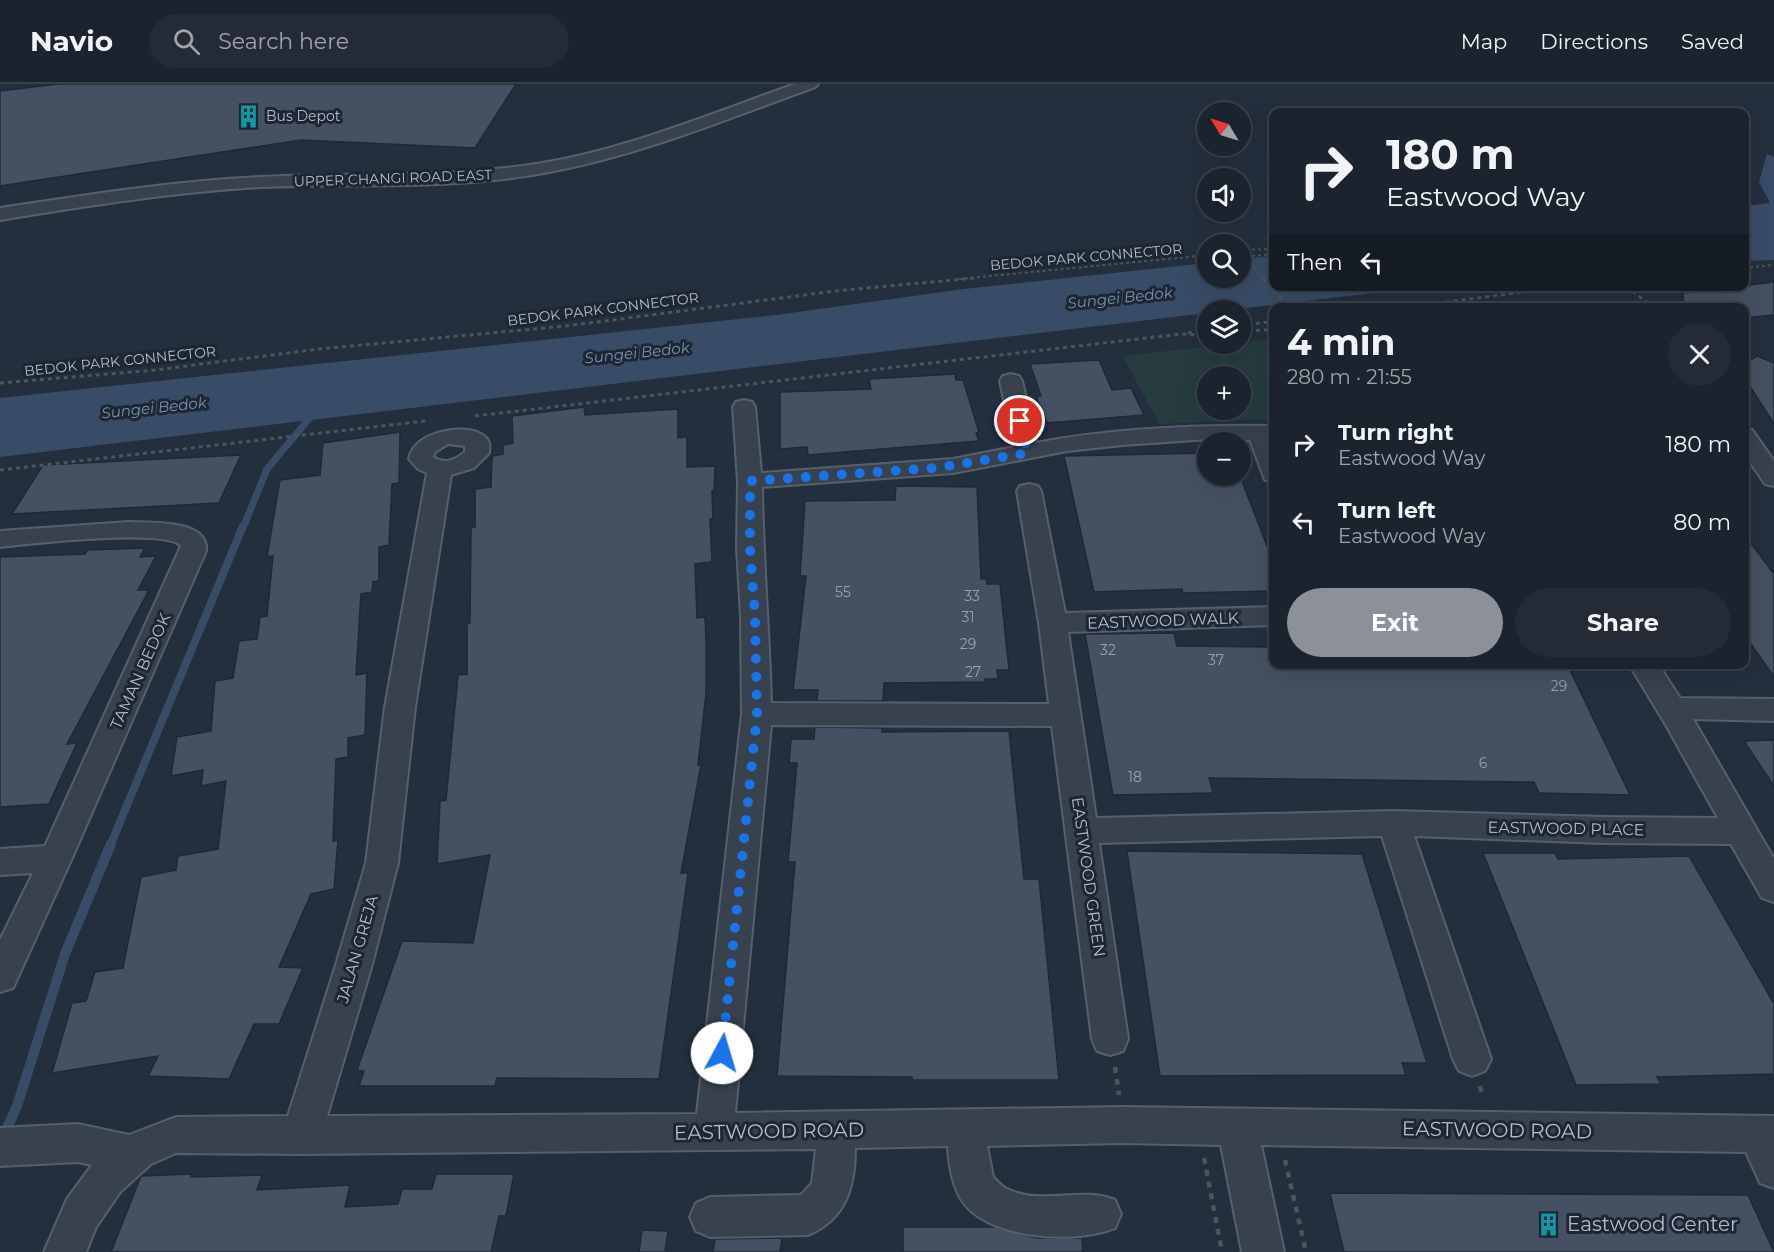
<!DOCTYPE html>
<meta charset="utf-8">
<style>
:root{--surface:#1b232e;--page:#242b36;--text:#f1f3f6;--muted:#a0a4aa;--line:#39404a;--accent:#8c9099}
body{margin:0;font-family:Montserrat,sans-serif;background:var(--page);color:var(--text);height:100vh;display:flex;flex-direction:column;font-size:22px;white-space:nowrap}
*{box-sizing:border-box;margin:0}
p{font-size:20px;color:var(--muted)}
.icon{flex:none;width:33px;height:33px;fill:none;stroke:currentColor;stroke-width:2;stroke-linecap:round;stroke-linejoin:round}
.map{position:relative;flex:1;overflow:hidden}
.side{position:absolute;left:1269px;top:219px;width:480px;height:366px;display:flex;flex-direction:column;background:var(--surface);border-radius:12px;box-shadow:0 6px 24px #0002,0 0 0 2px var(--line)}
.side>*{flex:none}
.guide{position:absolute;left:1269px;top:24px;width:480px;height:183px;border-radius:12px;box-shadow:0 6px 24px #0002,0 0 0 2px var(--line);background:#1b232e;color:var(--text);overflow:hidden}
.needle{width:39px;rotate:308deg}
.fabs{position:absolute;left:1197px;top:18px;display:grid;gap:12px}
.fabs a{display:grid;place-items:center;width:54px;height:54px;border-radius:50%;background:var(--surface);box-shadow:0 6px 24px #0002,0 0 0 2px var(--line);font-size:30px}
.pin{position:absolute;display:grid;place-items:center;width:51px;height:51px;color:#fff;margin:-26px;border:3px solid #fff;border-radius:50%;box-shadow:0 2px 6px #0007}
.me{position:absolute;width:66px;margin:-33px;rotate:6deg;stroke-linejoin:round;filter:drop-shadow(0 0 4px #0008)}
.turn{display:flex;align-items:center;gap:21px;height:126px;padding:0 18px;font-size:27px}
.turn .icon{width:78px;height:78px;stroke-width:2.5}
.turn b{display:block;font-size:42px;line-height:51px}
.then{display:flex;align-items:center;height:57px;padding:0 18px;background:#0003;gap:12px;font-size:22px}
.round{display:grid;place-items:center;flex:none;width:63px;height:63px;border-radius:32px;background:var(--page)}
.headline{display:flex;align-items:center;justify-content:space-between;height:102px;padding:0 18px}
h1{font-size:36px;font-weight:700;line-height:45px}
.action{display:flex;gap:12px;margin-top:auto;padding:12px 18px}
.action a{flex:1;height:69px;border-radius:36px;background:var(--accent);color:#fff;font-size:24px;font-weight:700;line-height:69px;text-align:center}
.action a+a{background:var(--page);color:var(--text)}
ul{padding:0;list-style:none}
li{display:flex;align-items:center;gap:18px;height:78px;padding:0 18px}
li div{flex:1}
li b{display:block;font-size:22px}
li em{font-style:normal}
header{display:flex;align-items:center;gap:36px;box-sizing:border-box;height:84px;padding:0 30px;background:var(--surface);border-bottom:2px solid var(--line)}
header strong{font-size:28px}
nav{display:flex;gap:33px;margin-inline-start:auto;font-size:21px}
.search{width:420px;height:54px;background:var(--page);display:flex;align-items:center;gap:15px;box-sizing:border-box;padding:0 21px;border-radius:33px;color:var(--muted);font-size:22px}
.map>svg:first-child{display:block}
</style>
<header>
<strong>Navio</strong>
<div class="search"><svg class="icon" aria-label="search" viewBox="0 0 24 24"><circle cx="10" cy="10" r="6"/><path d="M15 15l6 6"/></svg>Search here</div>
<nav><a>Map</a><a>Directions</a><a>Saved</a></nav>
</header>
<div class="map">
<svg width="1774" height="1168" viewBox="0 0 1774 1168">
<rect width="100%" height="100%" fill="#242f3e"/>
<path fill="#263c3f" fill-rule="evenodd" d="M1273,255V335L1159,340L1123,272ZM1208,292H1240V326H1208Z"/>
<path fill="#394c67" d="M1767,70L1774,73V176L1745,177V122L1770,119L1759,98Z
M1273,172L1274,202L1425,203L1230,226H1208L1207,229L0,373V314L776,231L964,205L1207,179L1208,194H1240L1241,175Z"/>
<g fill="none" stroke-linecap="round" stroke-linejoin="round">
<path stroke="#394c67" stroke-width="7" d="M243,444L267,385L313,330"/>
<path stroke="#394c67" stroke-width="8" d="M110,762L243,442"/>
<path stroke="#394c67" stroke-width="10" d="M0,1059L17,1022L65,870L111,760"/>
</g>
<path fill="#455162" stroke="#1f2835" stroke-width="1.5" d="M58,0H516L475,64L301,56L0,102V7Z
M1774,198V231L1744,234V224H1684L1683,209Z
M1757,272L1774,279V340L1744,293V280Z
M1099,276L1112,306L1131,304L1144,331L1047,339L1036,312H1041L1030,280Z
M955,290L956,296H963L979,348L976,349L979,357L808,371L807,363L780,365V308L871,305L869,295Z
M584,323L585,331L678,325V354L687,353V383L715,382L714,407H712L713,435H710L712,478L695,480L697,534L705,533L706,555V610L698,681H701L681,789H688L659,995L497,994L495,1002H359L364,987L357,986L402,857L473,859L490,771L437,780L440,717L446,716L458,591L467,590V540L470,539L471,443H475V405L491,403L492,372L503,370V361L513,359L512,332Z
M400,348L399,399L392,400L389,461L379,463V497L373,498L372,508L361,510L356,591L367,589L365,651L348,654V673L336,675L333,757L338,756L334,805L311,810L279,883L303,884L279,940H254L229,995L148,992L158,972L52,989L72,919L86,917L95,888L123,884L141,793L176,786L178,772L218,765L226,697L201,702L203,686L171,692L177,653L211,647L215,597L233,594L239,557L257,555L260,533L267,532L273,472L267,473L280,396L320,391L323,359Z
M1208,369V392H1240L1274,480V507L1183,509L1182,505L1094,508L1064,372Z
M241,371L219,419L12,430L43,381Z
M896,402L977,403L981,495L986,494L987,500H1000L1009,586H997L998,595H985V598L884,599L883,617H817L818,606H793L806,492H800L805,417L895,416Z
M1744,450L1774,490V593L1744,550Z
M145,464L140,473L156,472L138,506H149L67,660L77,659L49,720L0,723V473L85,470L87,466Z
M1174,549L1177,562L1274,563V580H1567L1630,711L1539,709L1534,698L1209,694L1213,709L1113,711L1085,550Z
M815,643L882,644V648L1009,647L1024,795H1039L1059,996H912V993L777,992L795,778H788L797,679H789L791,655H814Z
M1774,656V702L1744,657Z
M1127,767L1362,770L1427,979H1402L1406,991L1160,992Z
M1483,769H1555L1558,775L1689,772L1774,920V990L1657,993L1661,1000L1576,1001Z
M192,1090L191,1093L262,1091L257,1106L350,1101L345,1123L398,1120L402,1105H432L436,1090H514L506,1132H499L491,1168H111L141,1092Z
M1330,1109L1748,1111L1774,1168H1344Z
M903,1143H995L1037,1154H1082L1083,1168H903Z
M642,1146L668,1147L665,1168H639Z
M782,1154L780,1168H713L715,1155Z"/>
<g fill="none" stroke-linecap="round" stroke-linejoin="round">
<defs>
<path id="minor" d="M795,0H818L815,3C724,36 634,74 538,90C447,106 354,99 262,103C174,108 87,122 0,136V124C87,111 173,97 260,93C352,88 445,94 536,80C625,66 710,30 795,0Z
M1011,290L1019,292L1022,297L1036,359C1114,344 1194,341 1274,342V398L1265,396L1250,356L1209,355L1123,361L1067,367L953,389L762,403C763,476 769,547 771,619L1049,620L1039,539L1017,407L1020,402L1029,400L1038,402L1041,407L1065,529L1274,523V541L1068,548L1096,734L1394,727L1603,733L1718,734L1666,641L1629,580H1658L1680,614L1774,615V637L1693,635L1774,775V818L1762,814L1731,760L1603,759L1414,752L1491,975L1485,987L1472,992L1459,987L1453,975L1382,752L1099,759L1128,955L1123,967L1110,971L1097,967L1092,955L1052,642L771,641L735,1029L1122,1023L1774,1032V1104L1760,1099L1746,1068L1261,1061L1284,1168H1242L1221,1061L1122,1059L987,1062L993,1093C997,1097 1002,1103 1007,1105C1041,1122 1082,1102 1115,1116L1121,1130L1115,1144C1077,1160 996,1155 967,1123C953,1108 949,1082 948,1062L855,1064C855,1103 846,1135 808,1151L710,1153L696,1147L690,1133L696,1119L710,1113L801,1111L812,1099L816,1065L301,1070L176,1069L151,1080L120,1108L96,1143L86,1168H44L67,1115L92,1081L78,1078L0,1082V1044L78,1040L129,1051L176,1033L288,1032L335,884L366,779L385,623L427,389L418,385L409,375C414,343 482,336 489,359C490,362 489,366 489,369L474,384L451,391L415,623L398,779L371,884L327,1032L697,1030L742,630L741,532L737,464L738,397L733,323L736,318L744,316L752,318L755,323L761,389L953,375L1014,363L1000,297L1003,292ZM448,360L465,362V368C455,376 445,381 433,373L435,368Z
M1744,344L1752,346L1774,377V402L1765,400L1744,369Z
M129,438C150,439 209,435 206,467L72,774L18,893L13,904L0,908V856L33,789L0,791V765L45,762L181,462C167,444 27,460 0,463V447Z"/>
</defs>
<use href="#minor" stroke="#565f6c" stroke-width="4"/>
<path stroke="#44595c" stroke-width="2" stroke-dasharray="3 3" stroke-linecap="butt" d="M1240,166L1274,165
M1240,173L1274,170
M1245,173L1264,195
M1744,184L1774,181
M959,195L1208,171"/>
<path stroke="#44595c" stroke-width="3" stroke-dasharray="4 4" stroke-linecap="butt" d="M1263,194L1289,224
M1626,202L1654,224
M1398,224L1571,202
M1240,242L1274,237
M1240,248L1274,245
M1188,249L1208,246
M0,299L155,286L319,265L566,242L835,207L975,194
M475,332L1181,250L1208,251
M0,386L425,337"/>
<path stroke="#44595c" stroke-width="4.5" stroke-dasharray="6 6" stroke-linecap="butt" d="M1115,983L1119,1011
M1480,1002L1482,1011
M1204,1074L1222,1168
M1285,1076L1306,1168"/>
<use href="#minor" fill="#38414e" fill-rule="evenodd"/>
</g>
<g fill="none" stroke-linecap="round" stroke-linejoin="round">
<path stroke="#1a73e8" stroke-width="10" stroke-dasharray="0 18" d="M722,969L757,630L755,532L750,464V397L936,384L1028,369L1020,337"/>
</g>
<defs>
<symbol id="building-bare" viewBox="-9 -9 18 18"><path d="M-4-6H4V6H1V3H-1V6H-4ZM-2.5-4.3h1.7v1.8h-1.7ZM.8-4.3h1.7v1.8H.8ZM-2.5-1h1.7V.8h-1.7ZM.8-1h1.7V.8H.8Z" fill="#0f9aa8" stroke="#1d2633" stroke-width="2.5" paint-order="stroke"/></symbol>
</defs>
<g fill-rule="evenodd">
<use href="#building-bare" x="232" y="16" width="33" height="33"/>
<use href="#building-bare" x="1532" y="1124" width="33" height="33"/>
</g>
<g text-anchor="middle" stroke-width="6" stroke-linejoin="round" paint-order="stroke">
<g font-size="14" fill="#b4bcc9" stroke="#1d2633" text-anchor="start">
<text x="266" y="37">Bus Depot</text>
</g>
<g font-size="14" fill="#b4bcc9" stroke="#1d2633">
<text transform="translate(393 94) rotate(-2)" y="5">UPPER CHANGI ROAD EAST</text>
<text transform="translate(1086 173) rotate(-5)" y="5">BEDOK PARK CONNECTOR</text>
<text transform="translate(603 225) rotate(-7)" y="5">BEDOK PARK CONNECTOR</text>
<text transform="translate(120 277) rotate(-6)" y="5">BEDOK PARK CONNECTOR</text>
</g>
<g font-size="14" fill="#98a1af">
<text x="843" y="513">55</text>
<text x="972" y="517">33</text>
<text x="968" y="538">31</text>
<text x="968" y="565">29</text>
<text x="1108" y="571">32</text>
<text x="1216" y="581">37</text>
<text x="973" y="593">27</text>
<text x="1559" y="607">29</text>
<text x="1483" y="684">6</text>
<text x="1135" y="698">18</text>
</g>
<g font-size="15" font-style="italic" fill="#7c92b1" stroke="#1d2633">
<text transform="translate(1120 214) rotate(-6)" y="5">Sungei Bedok</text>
<text transform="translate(637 269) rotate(-6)" y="5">Sungei Bedok</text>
<text transform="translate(154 324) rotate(-6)" y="5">Sungei Bedok</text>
</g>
<g font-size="16" fill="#b4bcc9" stroke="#1d2633">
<text transform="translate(1163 536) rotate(-2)" y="6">EASTWOOD WALK</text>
<text transform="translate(140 587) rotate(-66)" y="6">TAMAN BEDOK</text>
<text transform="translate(1566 744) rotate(1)" y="6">EASTWOOD PLACE</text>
<text transform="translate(1089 793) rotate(82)" y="6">EASTWOOD GREEN</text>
<text transform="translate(357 865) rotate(-74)" y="6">JALAN GREJA</text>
</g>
<g font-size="20" fill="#b4bcc9" stroke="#1d2633">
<text transform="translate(1497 1046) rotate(1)" y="7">EASTWOOD ROAD</text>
<text transform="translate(769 1047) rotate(-1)" y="7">EASTWOOD ROAD</text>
</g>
<g font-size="20" fill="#b4bcc9" stroke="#1d2633" text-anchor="start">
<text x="1567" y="1147">Eastwood Center</text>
</g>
</g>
</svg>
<div class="fabs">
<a><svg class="needle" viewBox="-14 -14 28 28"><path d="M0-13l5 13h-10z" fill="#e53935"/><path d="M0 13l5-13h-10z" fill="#a0a4aa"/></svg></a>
<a><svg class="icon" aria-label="sound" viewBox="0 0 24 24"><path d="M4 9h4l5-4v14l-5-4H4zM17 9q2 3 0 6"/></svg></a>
<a><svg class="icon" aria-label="search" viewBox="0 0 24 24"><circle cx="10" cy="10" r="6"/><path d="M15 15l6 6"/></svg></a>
<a><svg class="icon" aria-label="layers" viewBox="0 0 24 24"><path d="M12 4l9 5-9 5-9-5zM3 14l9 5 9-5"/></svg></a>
<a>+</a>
<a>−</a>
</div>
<div class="pin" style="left:1020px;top:337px;background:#d93025"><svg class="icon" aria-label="arrive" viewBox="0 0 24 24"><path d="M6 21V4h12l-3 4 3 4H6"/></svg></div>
<svg class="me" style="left:722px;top:969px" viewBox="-20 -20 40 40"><circle r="19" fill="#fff"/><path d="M0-13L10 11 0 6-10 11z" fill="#1a73e8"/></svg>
<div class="guide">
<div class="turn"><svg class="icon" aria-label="right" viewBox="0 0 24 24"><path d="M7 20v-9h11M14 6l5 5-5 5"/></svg><div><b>180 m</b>Eastwood Way</div></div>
<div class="then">Then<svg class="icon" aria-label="left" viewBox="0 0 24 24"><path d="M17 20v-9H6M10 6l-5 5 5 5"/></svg></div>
</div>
<section class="side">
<div class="headline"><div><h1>4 min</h1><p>280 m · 21:55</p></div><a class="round"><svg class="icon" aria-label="close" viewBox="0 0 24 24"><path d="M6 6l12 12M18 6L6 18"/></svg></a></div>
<ul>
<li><svg class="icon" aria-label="right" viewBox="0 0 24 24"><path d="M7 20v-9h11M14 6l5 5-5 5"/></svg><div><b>Turn right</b><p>Eastwood Way</p></div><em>180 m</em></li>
<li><svg class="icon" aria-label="left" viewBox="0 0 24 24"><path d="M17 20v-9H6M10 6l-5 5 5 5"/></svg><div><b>Turn left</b><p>Eastwood Way</p></div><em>80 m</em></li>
</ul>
<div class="action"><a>Exit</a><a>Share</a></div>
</section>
</div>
